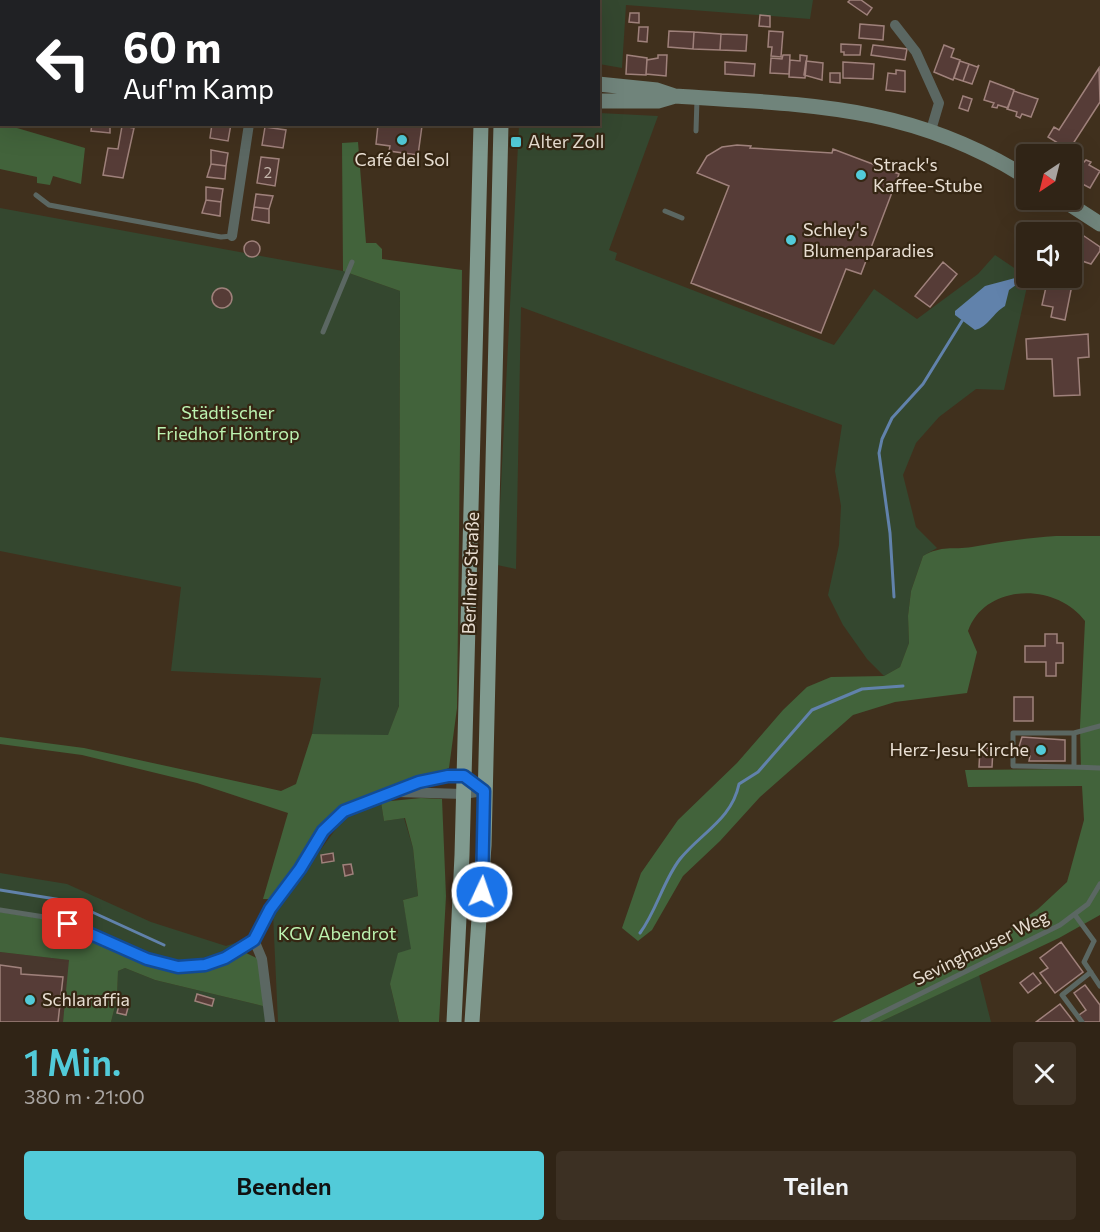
<!DOCTYPE html>
<html lang="de">
<meta charset="utf-8">
<style>
:root{--surface:#302416;--page:#3c3023;--text:#f1f3f6;--muted:#a8a4a1;--line:#4b4135;--accent:#52cbd9}
body{margin:0;font-family:Commissioner,sans-serif;background:var(--page);color:var(--text);height:100vh;display:flex;flex-direction:column;font-size:22px;white-space:nowrap}
*{box-sizing:border-box;margin:0}
p{font-size:20px;color:var(--muted)}
.icon{flex:none;width:33px;height:33px;fill:none;stroke:currentColor;stroke-width:2;stroke-linecap:round;stroke-linejoin:round}
.map{position:relative;height:1022px;overflow:hidden}
.details{display:flex;flex-direction:column;background:var(--surface);flex:1}
.details>*{flex:none}
.guide{position:absolute;left:0px;top:0px;width:600px;height:126px;box-shadow:0 6px 24px #0002,0 0 0 2px var(--line);background:#202124;color:#fff;overflow:hidden}
.needle{width:39px;rotate:215deg}
.controls{position:absolute;left:1016px;top:144px;display:grid;gap:12px}
.controls a{display:grid;place-items:center;width:66px;height:66px;border-radius:6px;background:var(--surface);box-shadow:0 6px 24px #0002,0 0 0 2px var(--line);font-size:30px}
.pin{position:absolute;display:grid;place-items:center;width:51px;height:51px;color:#fff;margin:-26px;border-radius:12px;box-shadow:0 3px 9px #0006}
.me{position:absolute;width:66px;margin:-33px;rotate:3deg;stroke-linejoin:round;filter:drop-shadow(0 0 4px #0008)}
.turn{display:flex;align-items:center;gap:21px;height:126px;padding:0 24px;font-size:27px}
.turn .icon{width:78px;height:78px;stroke-width:2.5}
.turn b{display:block;font-size:42px;line-height:51px}
.round{display:grid;place-items:center;flex:none;width:63px;height:63px;border-radius:6px;background:var(--page)}
.head{display:flex;align-items:center;justify-content:space-between;height:102px;padding:0 24px}
h1{font-size:36px;font-weight:600;line-height:45px;color:var(--accent)}
.primary-button{display:flex;gap:12px;margin-top:auto;padding:12px 24px}
.primary-button a{flex:1;height:69px;border-radius:6px;background:var(--accent);color:#111;font-size:24px;font-weight:600;line-height:69px;text-align:center}
.primary-button a+a{background:var(--page);color:var(--text)}
.map>svg:first-child{display:block}
</style>
<div class="map">
<svg width="1100" height="1022" viewBox="0 0 1100 1022">
<rect width="100%" height="100%" fill="#40301d"/>
<path fill="#48372d" d="M0,952L70,960L63,1022H0Z"/>
<path fill="#34472f" d="M518,0H813L810,19L626,5L622,68L599,64L598,2Z
M599,113L658,116L609,250L617,253L615,260L834,345L874,289L917,319L978,274L995,255L1026,276V291L1004,390L976,389L939,417L916,443L903,475L916,527L937,548L923,556L911,591L908,616L909,643L900,667L884,676L867,659L843,625L828,595L839,545L841,506L835,471L842,425L521,307L516,569L497,565L519,125L598,124Z
M0,208L343,271L400,291L399,706L388,736L312,734L321,678L171,671L181,587L0,551Z
M381,802L384,821L404,818L413,848L418,896L403,900L412,949L390,984L399,1022H278L273,914L347,814Z
M0,873L67,884L151,922L226,946L238,942L244,952L205,971L156,966L51,920L0,912Z
M125,968L155,980L263,1006L267,1022H111L117,998L118,971Z
M979,975L991,1022H880Z"/>
<path fill="#42633b" d="M0,123L85,148L81,184L53,176L50,185L37,183V177L0,169Z
M358,142L366,243H376L382,249V259L462,270L457,708L449,768L341,808L275,899H263L288,813L197,783L82,755L0,744V737L84,748L281,791L296,784L312,734L388,735L399,706L400,291L343,271L342,143Z
M1056,536H1100V915L1059,938L880,1022H832L979,950L1038,909L1067,882L1084,820L1082,786L968,787L965,770L1081,769L1080,727L1085,621C1056,582 985,583 968,631L977,652L967,693L895,702L853,715L760,797L720,841L683,876L652,930L638,941L622,928L641,873L678,820L737,763L783,710L807,687L831,677L884,676L900,667L909,643L908,616L911,591L923,556C942,545 952,550 972,547C1000,542 1027,538 1056,536Z
M421,798L442,799L446,896L439,1022H399L390,984L398,953L411,949L403,900L418,896L413,848L405,818L384,821L381,802Z
M0,912L51,920L156,966L205,971L244,952L261,960L263,1006L155,980L125,968L118,971L117,998L111,1022H63L69,960L0,952Z"/>
<path fill="#6182ab" d="M1023,276L1024,279L1009,290L1005,306C993,313 988,327 975,330L955,315V311L985,286Z"/>
<g fill="none" stroke-linecap="round" stroke-linejoin="round">
<path stroke="#6182ab" stroke-width="3" d="M894,597L890,533L879,453L882,439L892,418L923,384L962,321
M0,890L68,901L164,945
M640,933C657,910 663,881 680,859C701,833 732,819 739,784L758,772L812,710L862,689L903,686"/>
</g>
<path fill="#563c37" stroke="#9f817b" stroke-width="1.5" d="M850,0H861L872,8L867,15L848,2Z
M630,13H639V23L629,22Z
M760,15L770,16V27L759,26Z
M860,24L884,26L883,40L859,38Z
M639,27H648L647,42L638,41Z
M669,31L694,32L693,49L668,47Z
M769,31L783,32L781,57L771,56L772,47H768Z
M694,32L721,34L720,50L693,49Z
M721,34L747,35L746,51L720,50Z
M841,44L861,45L860,55H844V52H841Z
M873,45L907,49L905,60L871,55Z
M944,45L954,49L951,57L960,60L953,80L934,72Z
M627,55L647,58L646,75L626,74Z
M658,55H667L666,76L646,74L647,60L658,58Z
M783,55H790L789,74L770,73L771,58L782,59Z
M800,55L807,56L805,78L789,77L790,60L800,61Z
M806,61L823,63L822,80L804,75Z
M960,61L969,64L963,81L954,78Z
M725,62L755,64L754,76L725,74Z
M843,62L874,64L873,79L843,78Z
M969,64L977,67L979,65L972,84L963,81Z
M1099,68L1100,102L1069,150L1048,137L1054,127L1059,130Z
M896,70L905,71V92L886,90L888,73L896,74Z
M830,73H840V83L830,82Z
M990,81L1014,90L1008,108L998,105L997,108L992,107L994,103L984,100Z
M1014,91L1038,99L1031,117L1022,114L1020,118L1016,116L1017,112L1007,109Z
M963,96L972,99L968,111L959,108Z
M92,124H119V127L110,126V133L91,131Z
M212,124H231L228,141L210,138Z
M388,124L422,126L418,155L389,151L390,146L376,144L378,125Z
M122,126L134,128L123,178L103,175L108,148L118,149Z
M265,127L286,130L283,148L262,145Z
M737,145L751,146L750,148L832,153L833,149L899,174L861,274L846,269L821,333L691,283L729,186L697,173L707,156L722,147Z
M211,150L228,153L226,166L211,164Z
M1071,155L1084,162L1086,160L1091,162L1089,165L1100,171L1090,188L1071,178Z
M261,157L279,159L275,186L257,183Z
M211,164L226,166L225,179L207,177Z
M206,187L223,189L221,202L206,200Z
M256,194L273,196L269,209L254,207Z
M206,200L221,202L220,216L202,213Z
M254,207L269,209V223L252,220Z
M1084,236L1100,247V251L1091,264L1079,260L1076,265L1071,264V256Z
M244 249a8 8 0 1 1 16 0a8 8 0 1 1-16 0Z
M943,262L957,274L930,307L915,296Z
M1071,264L1076,265L1065,320L1051,317L1053,307L1042,305L1048,278H1071Z
M212 298a10 10 0 1 1 20 0a10 10 0 1 1-20 0Z
M1088,334L1089,357L1078,358L1080,395L1054,396L1052,359H1027L1026,339Z
M1045,634H1057V643H1063V663H1056V676H1046V662H1025V646H1045Z
M1014,697H1033V721H1014Z
M1022,737L1065,740V761H1029L1030,756L1022,757L1017,753Z
M980,748H993L992,767H979Z
M333,853L334,861L322,863L321,855Z
M351,864L353,874L345,876L343,865Z
M1061,942L1083,972L1055,993L1040,973L1048,968L1040,958Z
M0,965L21,968V974L63,977L58,1022H0Z
M1033,973L1041,983L1028,993L1020,983Z
M1085,985L1100,1005V1022H1083L1079,1015L1086,1010L1074,993Z
M197,994L214,999L212,1006L195,1001Z
M120,1001L129,1004L126,1015L117,1013Z
M1060,1004L1074,1022H1036Z"/>
<g fill="none" stroke-linecap="round" stroke-linejoin="round">
<path stroke="#5b6762" stroke-width="5" d="M696,131L697,99
M36,195L49,205L221,237L232,236
M665,211L682,218
M323,332L352,262
M1100,726L1074,733V767L1100,768
M1074,767L1013,766V733H1074
M0,910L57,919L147,959L178,967L205,965L245,946L258,933L270,909
M1075,915L1094,941
M1094,941L1084,962L1100,986
M863,1022L1060,925L1088,904L1100,884
M1082,1022L1062,995L1091,972"/>
<path stroke="#5b6762" stroke-width="10" d="M327,0V2
M33,2V0
M151,2L152,0
M895,25L916,52L939,103L931,130
M232,236L249,124
M397,792L463,794L484,791
M270,909L300,869L323,831L344,811L419,782L448,776L464,775L484,791
M254,940L262,959L270,1022"/>
<path stroke="#70847b" stroke-width="15" d="M0,13H2
M598,84L657,90L675,96C807,105 909,104 1026,177
M598,101H658L675,96
M1063,200L1100,224"/>
<path stroke="#809a8f" stroke-width="15" d="M503,0V2
M483,2V0
M454,1022L462,855L481,124
M472,1022L484,845L501,124"/>
</g>
<g fill="none" stroke-linecap="round" stroke-linejoin="round">
<defs>
<path id="route" d="M68,924L147,959L178,967L205,965L225,958L254,940L270,909L300,869L323,831L344,811L419,782L448,776H464L484,791L482,892"/>
</defs>
<use href="#route" stroke="#114b97" stroke-width="15"/>
<use href="#route" stroke="#1a73e8" stroke-width="10"/>
</g>
<g fill="#52cbd9" stroke="#352613" stroke-width="2">
<circle cx="402" cy="140" r="6"/>
<rect x="510" y="136" width="12" height="12" rx="3"/>
<circle cx="861" cy="175" r="6"/>
<circle cx="791" cy="240" r="6"/>
<circle cx="1041" cy="750" r="6"/>
<circle cx="30" cy="1000" r="6"/>
</g>
<g text-anchor="middle" stroke-width="4.5" stroke-linejoin="round" paint-order="stroke">
<g font-size="15" fill="#c4b6ab">
<text x="268" y="178">2</text>
</g>
<g font-size="18" fill="#e8ded2" stroke="#352613" text-anchor="start">
<text x="528" y="148">Alter Zoll</text>
<text x="402" y="166" text-anchor="middle">Café del Sol</text>
<text x="873" y="171">Strack's<tspan x="873" dy="21">Kaffee-Stube</tspan></text>
<text x="803" y="236">Schley's<tspan x="803" dy="21">Blumenparadies</tspan></text>
<text x="1029" y="756" text-anchor="end">Herz-Jesu-Kirche</text>
<text x="42" y="1006">Schlaraffia</text>
</g>
<g font-size="18" fill="#bcf2b0" stroke="#352613">
<text x="228" y="419">Städtischer<tspan x="228" dy="21">Friedhof Höntrop</tspan></text>
<text x="337" y="940">KGV Abendrot</text>
</g>
<g font-size="18" fill="#e8ded2" stroke="#352613">
<text transform="translate(471 573) rotate(-88)" y="6">Berliner Straße</text>
<text transform="translate(981 948) rotate(-26)" y="6">Sevinghauser Weg</text>
</g>
</g>
</svg>
<div class="controls">
<a><svg class="needle" viewBox="-14 -14 28 28"><path d="M0-13l5 13h-10z" fill="#e53935"/><path d="M0 13l5-13h-10z" fill="#a8a4a1"/></svg></a>
<a><svg class="icon" aria-label="sound" viewBox="0 0 24 24"><path d="M4 9h4l5-4v14l-5-4H4zM17 9q2 3 0 6"/></svg></a>
</div>
<div class="pin" style="left:68px;top:924px;background:#d93025"><svg class="icon" aria-label="arrive" viewBox="0 0 24 24"><path d="M6 21V4h12l-3 4 3 4H6"/></svg></div>
<svg class="me" style="left:482px;top:892px" viewBox="-20 -20 40 40"><circle r="17" fill="#1a73e8" stroke="#fff" stroke-width="3"/><path d="M0-11L8 9 0 5-8 9z" fill="#fff"/></svg>
<div class="guide">
<div class="turn"><svg class="icon" aria-label="left" viewBox="0 0 24 24"><path d="M17 20v-9H6M10 6l-5 5 5 5"/></svg><div><b>60 m</b>Auf'm Kamp</div></div>
</div>
</div>
<section class="details">
<div class="head"><div><h1>1 Min.</h1><p>380 m · 21:00</p></div><a class="round"><svg class="icon" aria-label="close" viewBox="0 0 24 24"><path d="M6 6l12 12M18 6L6 18"/></svg></a></div>
<div class="primary-button"><a>Beenden</a><a>Teilen</a></div>
</section>
